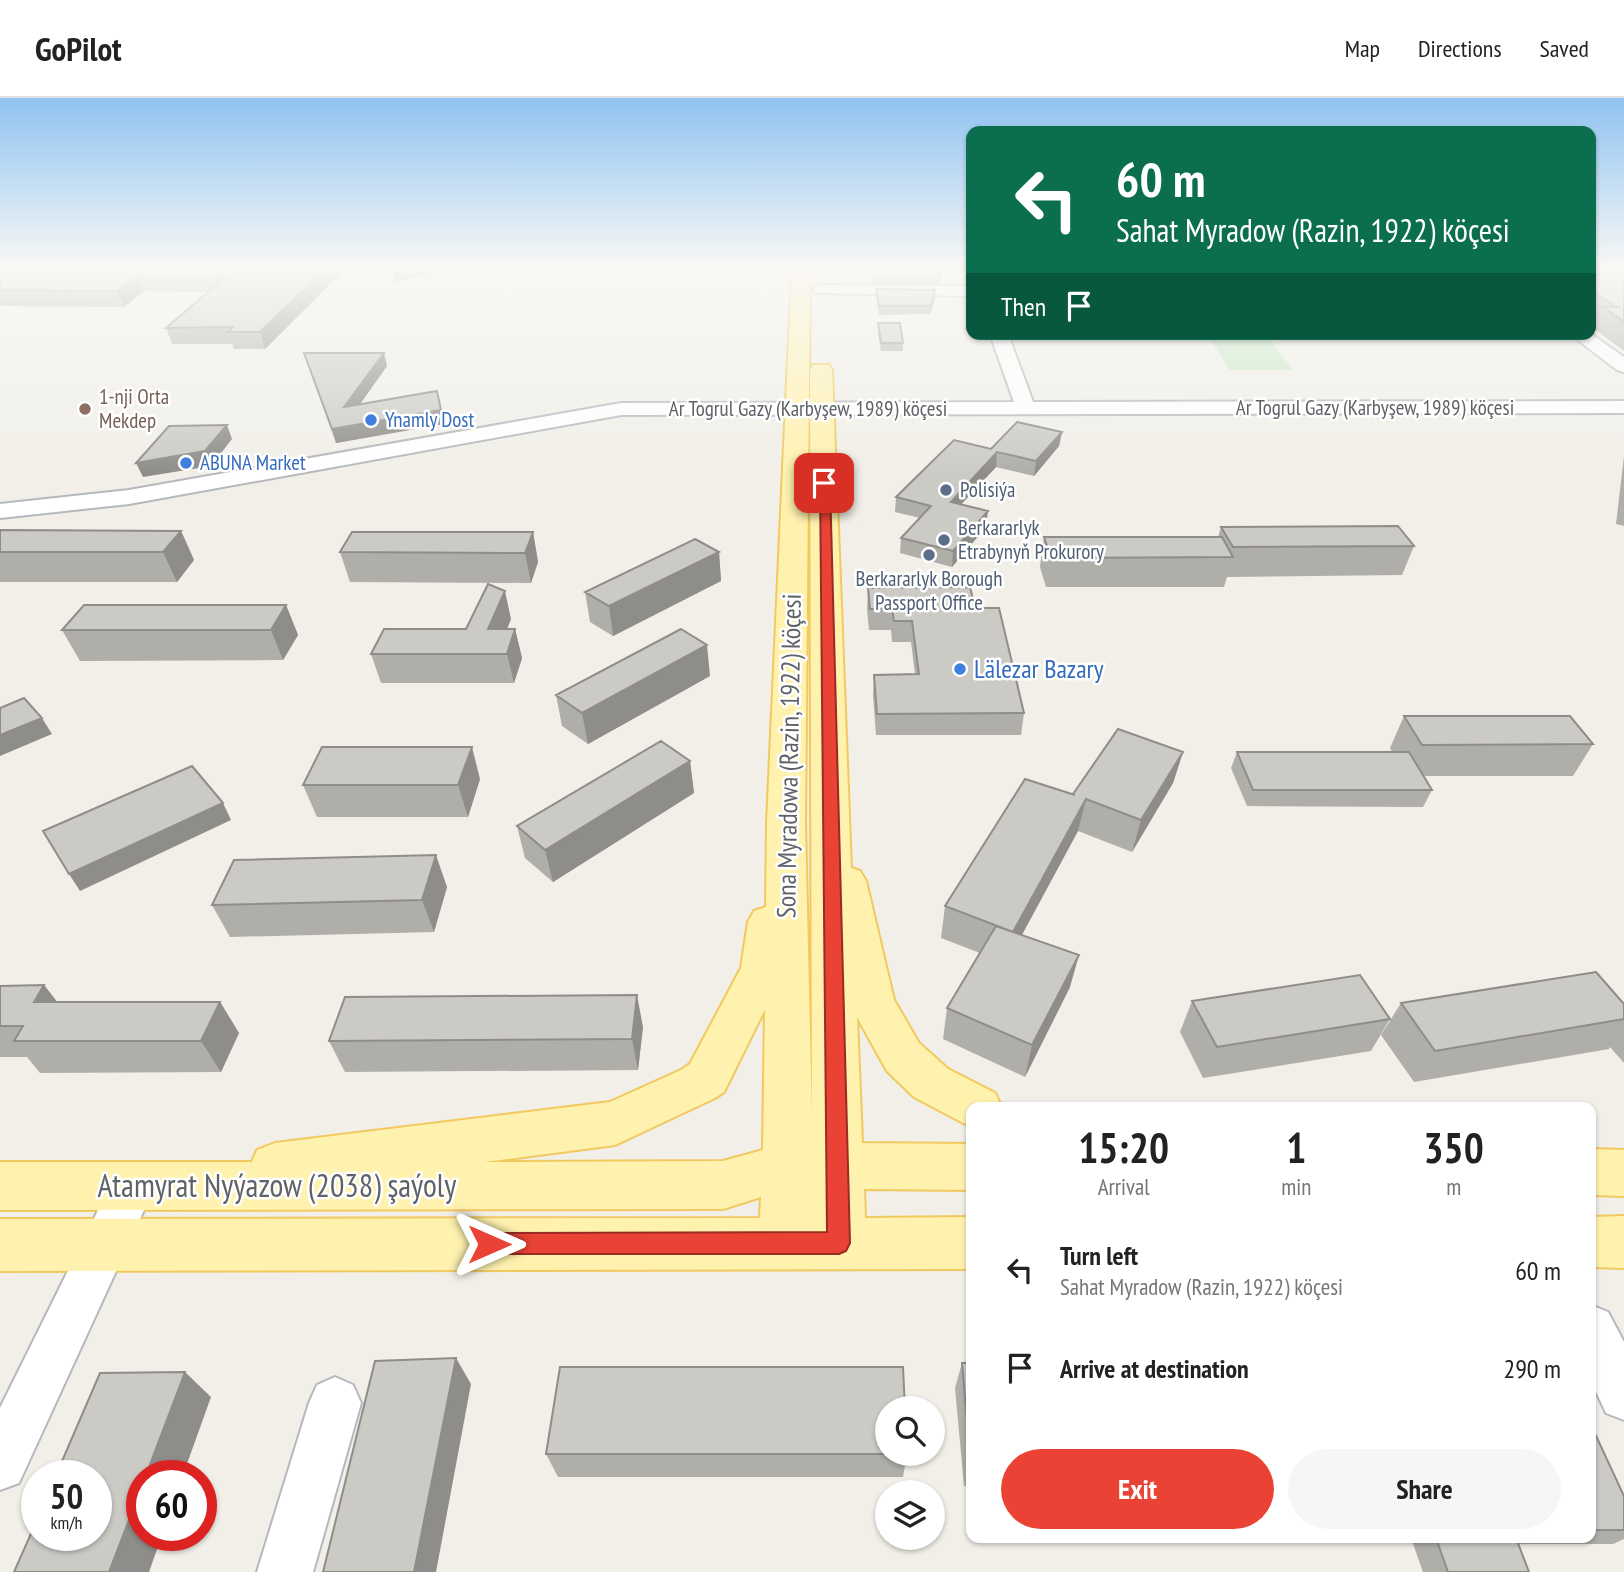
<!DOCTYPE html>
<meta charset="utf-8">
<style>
:root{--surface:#fff;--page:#f6f6f6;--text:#222;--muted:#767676;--line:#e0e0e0;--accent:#ea4335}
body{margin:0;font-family:"PT Sans Narrow",sans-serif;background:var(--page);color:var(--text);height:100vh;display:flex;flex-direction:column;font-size:26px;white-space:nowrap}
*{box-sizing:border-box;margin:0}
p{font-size:23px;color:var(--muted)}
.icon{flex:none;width:38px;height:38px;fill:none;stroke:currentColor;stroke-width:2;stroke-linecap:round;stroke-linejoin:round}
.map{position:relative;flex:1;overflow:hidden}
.side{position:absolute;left:966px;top:1004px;width:630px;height:441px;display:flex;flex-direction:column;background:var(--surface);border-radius:14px;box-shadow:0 2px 5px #0004}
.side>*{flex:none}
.guide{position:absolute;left:966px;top:28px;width:630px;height:214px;border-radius:14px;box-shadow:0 2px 5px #0004;background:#0b6e4f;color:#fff;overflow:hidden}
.controls{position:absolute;left:875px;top:1298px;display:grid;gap:14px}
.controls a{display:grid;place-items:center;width:70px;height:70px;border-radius:50%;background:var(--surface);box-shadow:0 2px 5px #0004;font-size:35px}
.speed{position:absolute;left:21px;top:1362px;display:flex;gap:14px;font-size:35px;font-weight:700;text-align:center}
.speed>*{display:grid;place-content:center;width:91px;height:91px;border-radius:50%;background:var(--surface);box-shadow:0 2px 5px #0004;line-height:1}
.speed small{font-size:18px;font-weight:400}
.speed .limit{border:10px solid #d22;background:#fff;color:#111}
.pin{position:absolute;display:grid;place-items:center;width:60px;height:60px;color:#fff;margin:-30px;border-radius:14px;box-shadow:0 4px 10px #0006}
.me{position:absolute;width:77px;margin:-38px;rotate:90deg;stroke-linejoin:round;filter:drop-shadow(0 0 5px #0008)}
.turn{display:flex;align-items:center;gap:24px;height:147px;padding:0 35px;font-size:32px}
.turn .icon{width:91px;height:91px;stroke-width:2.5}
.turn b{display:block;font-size:49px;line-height:60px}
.then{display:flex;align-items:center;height:66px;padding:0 35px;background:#0003;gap:14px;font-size:26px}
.eta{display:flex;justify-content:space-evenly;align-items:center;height:119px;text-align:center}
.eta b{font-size:42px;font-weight:700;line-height:49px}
.primary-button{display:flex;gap:14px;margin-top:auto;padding:14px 35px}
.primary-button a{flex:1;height:80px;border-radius:42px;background:var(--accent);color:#fff;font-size:28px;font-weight:700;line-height:80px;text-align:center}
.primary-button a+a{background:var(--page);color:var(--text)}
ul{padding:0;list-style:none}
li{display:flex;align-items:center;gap:21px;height:98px;padding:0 35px}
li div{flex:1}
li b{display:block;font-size:26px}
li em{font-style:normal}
header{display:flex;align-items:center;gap:42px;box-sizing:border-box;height:98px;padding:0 35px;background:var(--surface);border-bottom:2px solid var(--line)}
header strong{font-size:33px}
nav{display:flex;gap:38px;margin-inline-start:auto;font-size:24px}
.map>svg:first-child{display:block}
</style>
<header>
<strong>GoPilot</strong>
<nav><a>Map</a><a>Directions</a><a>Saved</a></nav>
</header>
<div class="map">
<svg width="1624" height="1474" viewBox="0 0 1624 1474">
<rect width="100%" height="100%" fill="#f1efe8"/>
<path fill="#c5e8c5" d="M1207,236H1266L1293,272H1230Z"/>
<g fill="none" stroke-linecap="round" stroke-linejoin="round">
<defs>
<path id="minor" d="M821,187L971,188V198L815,195L813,192L815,189Z
M990,236H1008L1033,304L1624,303V315L621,317L129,406L0,420V406L129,392L621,305L1014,304Z
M1570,236H1591L1624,259V274L1617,272Z
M133,1068L149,1074L155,1088L19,1385L0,1392V1310L117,1074Z
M1591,1207L1608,1214L1624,1244V1322L1606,1315L1591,1283Z
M335,1279L353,1287L361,1305L313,1474H257L309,1305L317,1287Z"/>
<path id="major" d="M792,171H810L805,725L812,1017L810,272L813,267H829L832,272L851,770L860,773L866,783L894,902L919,945L948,971L995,995L1002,1010H971V1029L914,999L887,973L857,919L862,1045L971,1046V1092L864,1091L865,1120L971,1119V1171L0,1173V1121L760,1120L761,1099L723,1111L0,1112V1064H252L257,1052L275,1045L610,1004L681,972L690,966L741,870L748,824L754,813L766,809L767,725ZM765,911L763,1052L723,1063L484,1064L615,1047L715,1000L724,994Z
M1591,1051L1624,1052V1098L1591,1097Z
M1624,1118V1170L1591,1169V1119Z"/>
</defs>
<use href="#minor" stroke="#b5b8bc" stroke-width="4"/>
<use href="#major" stroke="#f2c960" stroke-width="4"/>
<use href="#minor" fill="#fff" fill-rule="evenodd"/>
<use href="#major" fill="#fff2af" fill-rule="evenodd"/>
</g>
<path fill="#afaea9" d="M0,171H345L265,251H234L232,246H172L166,230L208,194L144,193L124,209L0,208Z
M870,171H943L939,185H872Z
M1591,171H1624V253L1593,230L1596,223L1591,219Z
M876,191L935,200L930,216L879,217L876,199Z
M878,225L903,245V253H881L878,233Z
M1339,236H1434L1432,241L1344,242Z
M304,255L387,268L360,306L437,293L444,326L336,345Z
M1062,334L1059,348L1034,378L996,369L961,407L986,429L952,469L900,455L901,440L920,420L895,414L896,399L991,351Z
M1624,358V428L1616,426Z
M1221,429L1414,448L1402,477L1227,479L1224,489H1046L1040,469L1044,439H1218Z
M0,432L181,433L194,462L177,484H0Z
M533,434L538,464L531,485L350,484L340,454Z
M719,454L721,483L613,538L590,524L585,494Z
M868,490L975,510L1024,615L1021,637H876L873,598L874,577L915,576L911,544H892L891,532H869L867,511Z
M286,507L298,537L283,562L80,563L62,532Z
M511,521L507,531H515L522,560L514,585H381L371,556L466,531Z
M710,578L588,646L562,628L556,597Z
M1404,618L1593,646L1573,678H1424L1432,692L1423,709L1247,708L1231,670L1237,654H1392L1390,650Z
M1183,654L1173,685L1132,754L1078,733L1022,837L1070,889L1025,979L943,941L947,910L980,855L941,840L945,808L1073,696Z
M690,663L694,695L553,784L525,760L517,728Z
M480,681L468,719H317L303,687Z
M447,789L434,834L230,839L212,807Z
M44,887L57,904H220L239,935L221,974L40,975L27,959H0V888Z
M1192,903L1390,921L1371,953L1203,980L1180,934Z
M1624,904V965L1610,949L1609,951L1414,984L1381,937L1401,905Z
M643,929L638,972L345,974L329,943Z
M962,1265H971V1388H964L955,1290Z
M1591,1327L1624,1398V1441L1613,1446H1518L1529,1474H1423L1411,1440H1591Z
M546,1356H907L903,1379H558Z"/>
<path fill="#8f8d8a" d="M325,171H345L265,251L260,234Z
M392,171H449L395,184Z
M940,171H943L939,185Z
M137,178L144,193L124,209L117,193Z
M935,192V200L930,216L931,208Z
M384,255L387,268L348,323L344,309Z
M437,293L444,326L336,345L332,331Z
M227,327L232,341L211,368L143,379L136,365Z
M1062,334L1059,348L1034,378L1036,363Z
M997,354L996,369L949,419L951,404Z
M988,413L986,429L952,469L953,453Z
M181,433L194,462L177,484L163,454Z
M533,434L538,464L531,485L525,455Z
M719,454L721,483L613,538L609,508Z
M505,493L511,521L497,556L488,531Z
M286,507L298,537L283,562L271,532Z
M515,531L522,560L514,585L507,556Z
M707,547L710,578L588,646L582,615Z
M42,620L52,636L0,658V637Z
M472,649L480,681L468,719L458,687Z
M1183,654L1173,685L1132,754L1141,722Z
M690,663L694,695L553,784L545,752Z
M1086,701L1078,733L1006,866L1013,834Z
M223,705L231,722L80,793L69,776Z
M436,757L447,789L434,834L422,802Z
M1079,857L1070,889L1025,979L1032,947Z
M44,887L69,919L34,904Z
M637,897L643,929L638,972L632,941Z
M220,904L239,935L221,974L201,943Z
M456,1260L471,1286L436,1474H414Z
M185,1274L211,1299L183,1377H146Z
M142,1388V1437H162L149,1474H109Z"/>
<path fill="#cccac5" stroke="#8f8d8a" stroke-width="2" d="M0,171H325L260,234H228L233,229L166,230L227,178H137L117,193L0,192Z
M1591,171H1624V224L1603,209H1617L1591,193Z
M876,191L935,192L931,208H879Z
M878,225H900L903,245H881Z
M304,255H384L344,309L437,293L441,312L332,331Z
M1017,324L1062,334L1036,363L997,354L951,404L988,413L953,453L901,440L931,408L896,399L954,342L991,351Z
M227,327L205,353L136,365L169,328Z
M1398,428L1414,448L1233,449L1221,429Z
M0,432L181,433L163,454H0Z
M352,434H533L525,455L340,454Z
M1044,439H1222L1233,459L1051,460Z
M695,441L719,454L609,508L585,494Z
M488,486L505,493L488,531H515L507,556H371L384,531H466Z
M970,489L975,510H999L1024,615L877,616L874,577L919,576L912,523H894L892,511H870L868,490Z
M84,507H286L271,532H62Z
M681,531L707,547L582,615L556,597Z
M24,600L42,620L0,637V610Z
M1404,618H1570L1593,646L1422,647Z
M1118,631L1183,654L1141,722L1086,701L1013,834L945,808L1025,681L1075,697L1073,696Z
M661,643L690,663L545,752L517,728Z
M322,649H472L458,687H303Z
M1237,654H1409L1432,692H1253Z
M192,668L223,705L69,776L43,733Z
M436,757L422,802L212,807L234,762Z
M996,828L1079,857L1032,947L947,910Z
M1596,874L1624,906V921L1435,953L1401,905Z
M1360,877L1390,921L1217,949L1192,903Z
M44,887L34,904H220L201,943H14L23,928H0V888Z
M637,897L632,941L329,943L345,899Z
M456,1260L414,1474H323L375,1263Z
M962,1265H971V1366Z
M560,1269H903L905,1311H887V1356H546Z
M185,1274L146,1377H142V1388L109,1474H14L37,1422V1437H96V1377H56L100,1275Z
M1591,1327L1624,1398V1432H1591Z
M1436,1440H1516L1529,1474H1448Z"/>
<linearGradient id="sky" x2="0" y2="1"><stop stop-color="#8fc3f1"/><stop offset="0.45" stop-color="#f9f8f5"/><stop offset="1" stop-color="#f9f8f5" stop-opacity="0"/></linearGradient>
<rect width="1624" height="377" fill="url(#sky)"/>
<path fill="#ea4335" stroke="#982c22" stroke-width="2" d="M820,383L830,385L850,1145L846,1153L839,1156H489L481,1153L478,1146L481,1138L489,1135L827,1134Z"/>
<circle fill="#8d6e63" stroke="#fff" stroke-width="2.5" cx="85" cy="311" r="7"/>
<g fill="#3f7fe0" stroke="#fff" stroke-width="2.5">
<circle cx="371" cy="322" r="7"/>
<circle cx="186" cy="365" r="7"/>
<circle cx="960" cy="571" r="7"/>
</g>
<g fill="#5c6f8a" stroke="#fff" stroke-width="2.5">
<circle cx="946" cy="392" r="7"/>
<circle cx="944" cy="442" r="7"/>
<circle cx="929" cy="457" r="7"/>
</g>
<g text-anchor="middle" stroke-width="5" stroke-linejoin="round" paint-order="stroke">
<g font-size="21" fill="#785e54" stroke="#fff" text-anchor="start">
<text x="99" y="306">1-nji Orta<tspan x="99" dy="24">Mekdep</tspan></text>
</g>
<g font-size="21" fill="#5f6368" stroke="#fff">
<text x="1375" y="317">Ar Togrul Gazy (Karbyşew, 1989) köçesi</text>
<text x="808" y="318">Ar Togrul Gazy (Karbyşew, 1989) köçesi</text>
</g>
<g font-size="21" fill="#366cbe" stroke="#fff" text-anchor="start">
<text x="385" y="329">Ynamly Dost</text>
<text x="200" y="372">ABUNA Market</text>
</g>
<g font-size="21" fill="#4e5e75" stroke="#fff" text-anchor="start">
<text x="960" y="399">Polisiýa</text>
<text x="958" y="437">Berkararlyk<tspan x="958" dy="24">Etrabynyň Prokurory</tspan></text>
<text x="929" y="488" text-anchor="middle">Berkararlyk Borough<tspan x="929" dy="24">Passport Office</tspan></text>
</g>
<g font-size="26" fill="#366cbe" stroke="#fff" text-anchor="start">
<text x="974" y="580">Lälezar Bazary</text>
</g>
<g font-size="26" fill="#5f6368" stroke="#fff">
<text transform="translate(789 658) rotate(-89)" y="9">Sona Myradowa (Razin, 1922) köçesi</text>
</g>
<g font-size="32" fill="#5f6368" stroke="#fff">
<text x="277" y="1099">Atamyrat Nyýazow (2038) şaýoly</text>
</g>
</g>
</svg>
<div class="controls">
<a><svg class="icon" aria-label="search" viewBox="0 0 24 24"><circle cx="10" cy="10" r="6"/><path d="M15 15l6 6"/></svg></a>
<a><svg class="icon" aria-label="layers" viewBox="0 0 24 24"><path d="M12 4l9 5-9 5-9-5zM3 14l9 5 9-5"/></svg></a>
</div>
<div class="speed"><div>50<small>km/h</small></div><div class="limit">60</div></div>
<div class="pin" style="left:824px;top:385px;background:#d93025"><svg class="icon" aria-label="arrive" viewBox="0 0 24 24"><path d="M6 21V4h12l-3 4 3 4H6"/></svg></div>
<svg class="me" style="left:489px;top:1146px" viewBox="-20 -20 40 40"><path d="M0-17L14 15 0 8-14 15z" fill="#ea4335" stroke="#fff" stroke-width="4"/></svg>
<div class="guide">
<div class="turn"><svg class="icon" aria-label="left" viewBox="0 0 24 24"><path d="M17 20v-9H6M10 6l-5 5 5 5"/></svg><div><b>60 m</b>Sahat Myradow (Razin, 1922) köçesi</div></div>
<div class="then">Then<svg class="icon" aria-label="arrive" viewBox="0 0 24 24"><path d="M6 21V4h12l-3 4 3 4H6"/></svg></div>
</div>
<section class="side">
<div class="eta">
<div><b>15:20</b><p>Arrival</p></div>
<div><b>1</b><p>min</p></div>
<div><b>350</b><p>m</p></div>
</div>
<ul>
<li><svg class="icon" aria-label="left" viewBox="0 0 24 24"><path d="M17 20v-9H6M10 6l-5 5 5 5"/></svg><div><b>Turn left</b><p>Sahat Myradow (Razin, 1922) köçesi</p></div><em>60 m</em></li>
<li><svg class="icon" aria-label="arrive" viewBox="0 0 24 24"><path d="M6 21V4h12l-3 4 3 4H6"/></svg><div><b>Arrive at destination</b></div><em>290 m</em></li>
</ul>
<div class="primary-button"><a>Exit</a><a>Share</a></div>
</section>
</div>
